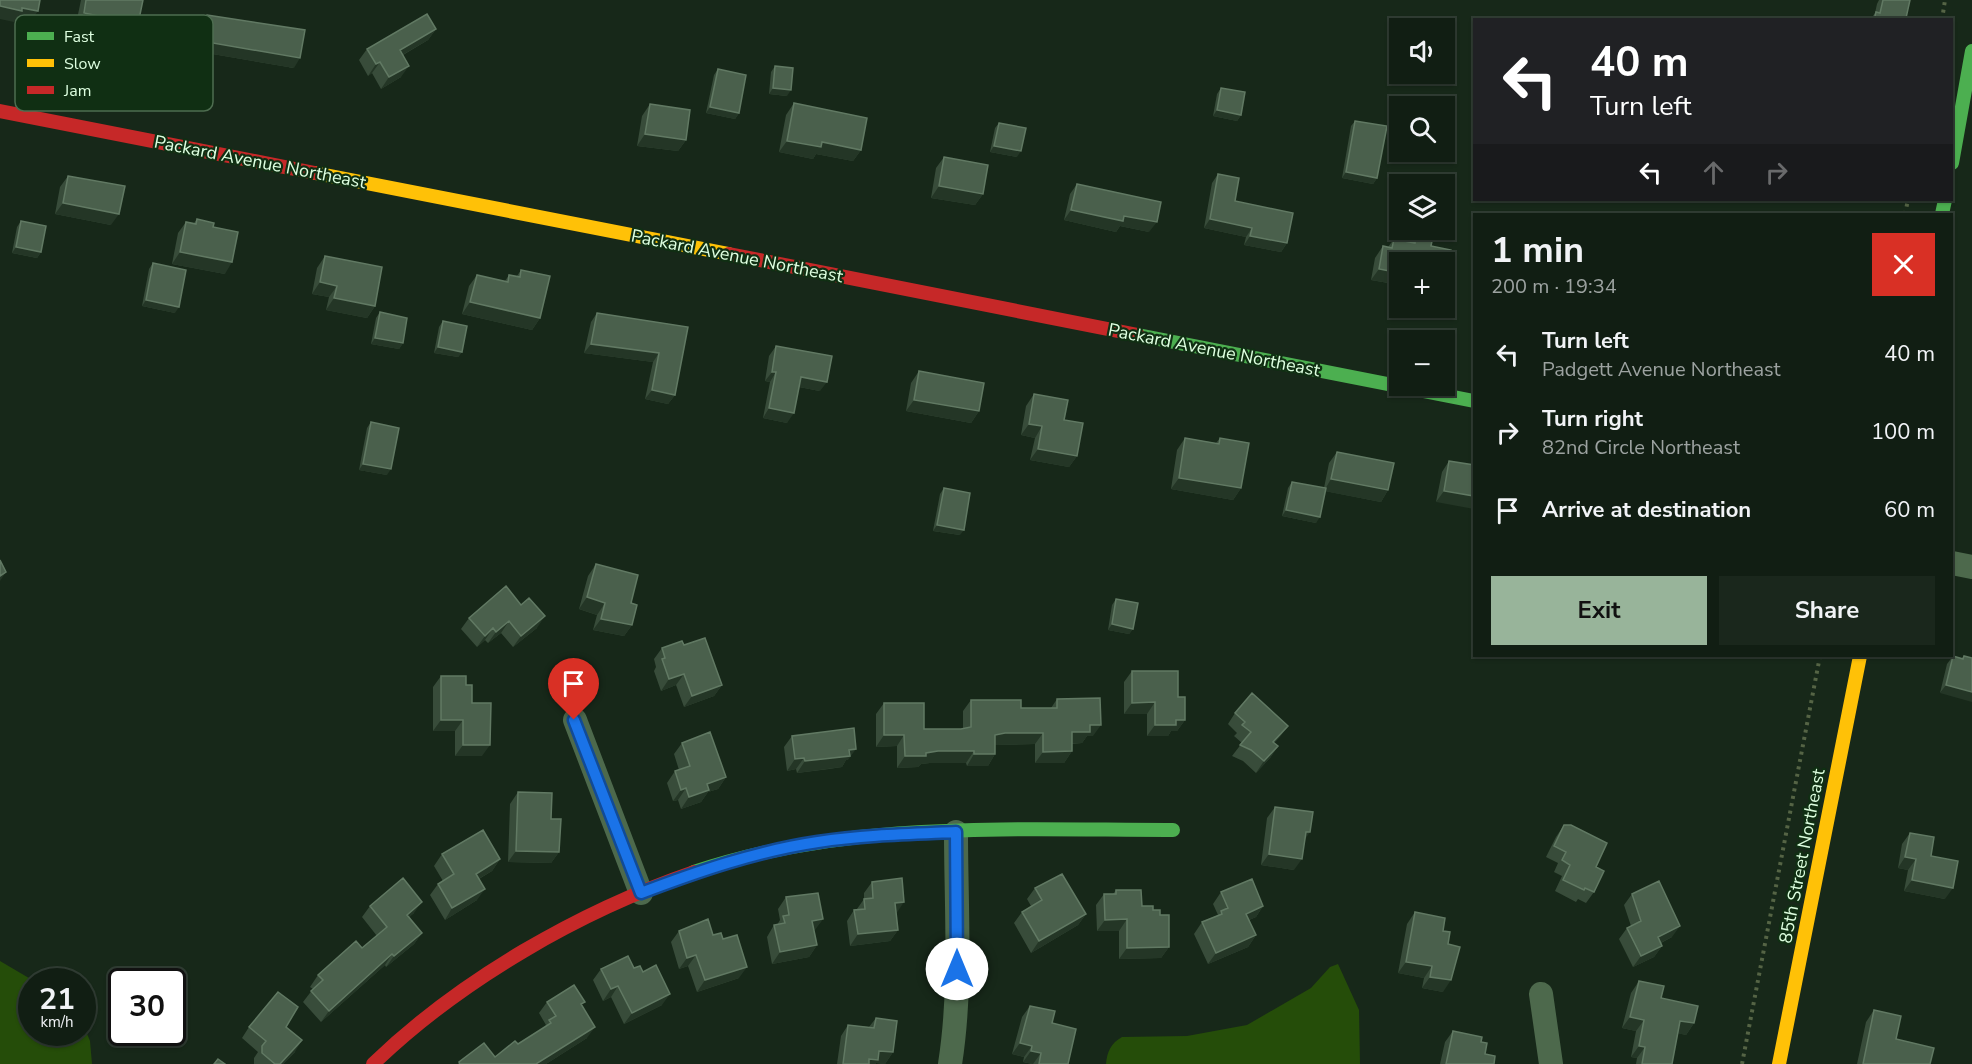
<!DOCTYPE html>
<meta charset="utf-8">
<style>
:root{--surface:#111e13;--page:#1a271c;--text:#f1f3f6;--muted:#9ca2a0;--line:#303c33;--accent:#98b49a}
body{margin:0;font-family:"Nunito Sans",sans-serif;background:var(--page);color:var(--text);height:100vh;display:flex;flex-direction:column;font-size:22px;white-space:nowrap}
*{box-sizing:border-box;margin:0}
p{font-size:20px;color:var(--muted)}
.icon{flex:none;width:33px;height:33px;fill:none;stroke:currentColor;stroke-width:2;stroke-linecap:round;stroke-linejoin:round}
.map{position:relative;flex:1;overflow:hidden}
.details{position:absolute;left:1473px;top:213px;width:480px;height:444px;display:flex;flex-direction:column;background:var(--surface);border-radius:0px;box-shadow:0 2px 4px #0004,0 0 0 2px var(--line)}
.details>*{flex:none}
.guide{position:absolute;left:1473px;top:18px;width:480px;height:183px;border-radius:0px;box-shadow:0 2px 4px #0004,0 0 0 2px var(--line);background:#202124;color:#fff;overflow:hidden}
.buttons{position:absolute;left:1389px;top:18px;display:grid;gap:12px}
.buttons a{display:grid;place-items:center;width:66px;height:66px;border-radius:0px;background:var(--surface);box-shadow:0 2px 4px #0004,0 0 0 2px var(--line);font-size:30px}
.speed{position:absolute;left:18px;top:968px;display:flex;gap:12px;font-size:30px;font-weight:700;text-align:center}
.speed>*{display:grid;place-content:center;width:78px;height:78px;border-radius:50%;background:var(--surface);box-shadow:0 2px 4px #0004,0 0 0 2px var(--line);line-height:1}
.speed small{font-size:15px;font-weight:400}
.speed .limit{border:3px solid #111;border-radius:9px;background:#fff;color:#111}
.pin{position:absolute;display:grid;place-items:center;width:51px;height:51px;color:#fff;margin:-62px -26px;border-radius:50% 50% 50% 0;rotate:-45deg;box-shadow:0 0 6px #0007}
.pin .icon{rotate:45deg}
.me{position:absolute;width:66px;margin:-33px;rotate:0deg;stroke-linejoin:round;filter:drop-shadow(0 0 4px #0008)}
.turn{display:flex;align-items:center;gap:21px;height:126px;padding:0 18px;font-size:27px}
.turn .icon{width:78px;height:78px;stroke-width:2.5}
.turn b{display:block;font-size:42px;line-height:51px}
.lanes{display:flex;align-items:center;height:57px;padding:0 18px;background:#0003;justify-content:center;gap:30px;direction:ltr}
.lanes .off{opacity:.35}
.round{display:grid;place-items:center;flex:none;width:63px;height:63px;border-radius:0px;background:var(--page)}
.summary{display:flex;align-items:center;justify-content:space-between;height:102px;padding:0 18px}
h1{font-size:36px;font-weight:700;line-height:45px}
.cta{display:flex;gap:12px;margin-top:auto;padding:12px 18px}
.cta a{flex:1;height:69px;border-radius:0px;background:var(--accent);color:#111;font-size:24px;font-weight:700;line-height:69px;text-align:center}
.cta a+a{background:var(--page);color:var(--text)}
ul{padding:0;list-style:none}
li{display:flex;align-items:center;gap:18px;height:78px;padding:0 18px}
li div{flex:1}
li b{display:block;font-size:22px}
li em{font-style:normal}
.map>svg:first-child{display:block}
</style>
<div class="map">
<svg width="1972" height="1064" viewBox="0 0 1972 1064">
<rect width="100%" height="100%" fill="#172819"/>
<path fill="#254d09" d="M0,961L34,981H32V1032H82L83,1024L90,1041L92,1064H0Z
M1338,964L1359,1010L1360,1064H1106C1107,1052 1111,1043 1122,1037L1187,1036L1247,1025L1311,988L1330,967Z"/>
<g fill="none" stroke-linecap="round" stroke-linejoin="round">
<path stroke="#556445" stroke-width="4" stroke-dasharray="3 4.5" stroke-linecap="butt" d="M1942,20L1945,0
M1905,214L1908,200
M1742,1064L1820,656"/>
<path stroke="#4d694c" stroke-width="24" d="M1952,563L1972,567
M575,720L641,893
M1541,994L1551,1064
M950,1064C962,988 956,909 956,832"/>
<path stroke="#4caf50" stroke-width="14" d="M1952,163L1972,51
M1942,214L1945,200
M1138,335L1474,401
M694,872C849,820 1012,830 1173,830"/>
<path stroke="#ffc107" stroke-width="14" d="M315,173L729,254
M1779,1064L1860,656"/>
<path stroke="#c62828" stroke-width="14" d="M0,111L315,173
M729,254L1138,335
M373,1064C460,980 580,911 694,872"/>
</g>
<path fill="#384c3a" d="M81,0H143L138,24L130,35L76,24Z
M1879,0H1910L1906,18L1911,20H1870L1875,13L1877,4Z
M207,15L294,68L195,51L201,24Z
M146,16L159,47L155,53L136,49L142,22Z
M436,29L428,40L403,55L401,77L381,89L372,73L368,76L359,60L367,49Z
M775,66L787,96L769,94L771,72Z
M718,69L739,113L735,119L706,113L714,75Z
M1221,88L1241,115L1237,121L1213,116L1217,94Z
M794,103L861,150L853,161L816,154L813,159L779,152L786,115Z
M650,104L686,140L678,151L637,146L642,116Z
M1355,121L1377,178L1373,184L1342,178L1351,126Z
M999,123L1017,157L990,152L995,128Z
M944,157L983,194L975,205L931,198L936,168Z
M1218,174L1235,201L1287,243L1281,252L1244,245L1246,237L1204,228L1212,183Z
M68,176L111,225L55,214L60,187Z
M1077,184L1149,232L1120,226L1116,232L1064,220L1070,194Z
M197,219L213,227L225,274L172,264L178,233L186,222L194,223Z
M21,221L41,252L37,258L12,253L17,227Z
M1416,238L1431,246L1400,262V285L1371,280L1375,258L1383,246L1388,247L1394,239L1413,243Z
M325,256L375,306L367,318L326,310L329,297L312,294L317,268Z
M153,263L175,313L142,306L149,269Z
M521,270L540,318L532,330L462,314L469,286L477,275L505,281L509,275L517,276Z
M1474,284V302L1471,301Z
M380,312L403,343L399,349L371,344L376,318Z
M597,313L688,327L675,395L668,404L645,399L653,362L584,353L591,322Z
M443,321L462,352L458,357L434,353L439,327Z
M776,346L820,391L799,387L787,423L763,418L770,382L765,381L769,356Z
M919,371L979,411L971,423L906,411L911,383Z
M1034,394L1064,420L1077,456L1069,467L1030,460L1035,438L1021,435L1026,406Z
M371,422L387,475L359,470L367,428Z
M1185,438L1216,443L1220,438L1241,488L1233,500L1171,489L1177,450Z
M1337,452L1388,490L1381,502L1325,491L1316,523L1282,516L1288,488L1292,482L1324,488L1329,463Z
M1449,461L1474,465L1436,502L1442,472Z
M944,488L960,535L933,531L940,494Z
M596,564L632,625L624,636L593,630L597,615L579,609L588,576Z
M1116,599L1133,629L1129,634L1108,630L1112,605Z
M521,605L537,628L513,647L501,633L488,643L485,640L477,647L461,629L469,618Z
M684,645L722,685L714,696L684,707L676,685L661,691L654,671L656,667L654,659L662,648Z
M1953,656L1962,658L1964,656L1972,658L1940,693L1947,664Z
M1132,671L1178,697L1185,720L1177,731H1171L1168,736H1147V714H1124V682Z
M441,676L466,685L472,703L482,756H455V731H433V687Z
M1057,699L1093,736H1087L1082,743L1072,744V751L1064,763H1035V744L997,745H995V754L988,766H967L966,763H930L921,764L918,767L897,768V746L876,747V714L884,703L924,729H963V711L971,700L1021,708H1051Z
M1235,713L1288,726L1274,743L1278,746L1270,758L1256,773L1243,761L1232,756L1242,743L1234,736L1237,733L1228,724Z
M792,736L848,760H846L842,767L829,769L797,773L796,769L787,771L784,747Z
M682,743L726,777L718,789L708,792L701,802L681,809L678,800L673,801L667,783L675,771L679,770L674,754Z
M518,792L551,819L559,852L551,863L508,862L510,804Z
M1275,807L1294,870L1261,865L1267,818Z
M1564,825L1596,867L1594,892L1586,903L1578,899L1576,902L1555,891L1562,876L1554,872L1558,863L1546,857L1556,837Z
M1910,833L1945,899L1904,891L1908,870L1898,868L1902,844Z
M442,854L500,859L492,871L479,879L477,900L445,920L430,895L438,884L443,881L434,866Z
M872,882L896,914L898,930L890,941L850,946L847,921L854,910L857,909L864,899V893Z
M1035,888L1086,914L1078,925L1031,953L1014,923L1022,912L1031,906L1027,899Z
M1116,890L1142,906L1153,910L1160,915L1169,947L1161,958L1119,959V931H1097L1096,905L1104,894H1113Z
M1221,892L1263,906L1256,917L1249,920L1256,935L1248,947L1208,964L1194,934L1202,922L1218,915L1213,904Z
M1632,894L1672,937L1661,943L1662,946L1654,957L1633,967L1619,939L1627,928L1631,926L1624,905Z
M786,897L823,919L814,930L817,945L809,957L772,964L767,937L774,925H777L780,920L778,909Z
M370,906L414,913L409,917L422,933L414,944L386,967L385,965L321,1022L303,1002L313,989L310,987L318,975L362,948L377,936L362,917Z
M1415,912L1443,931L1448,944L1443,992L1422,988L1424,978L1398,973L1407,924Z
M679,931L713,935L723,939L739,978L697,992L688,966L679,969L671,942Z
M634,968L643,972L662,1005L624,1024L611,997L603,1001L593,980L601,969Z
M1639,981L1694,1023L1686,1035L1678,1033L1672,1064H1636L1637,1058L1631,1057L1636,1031L1622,1028L1631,993Z
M547,1002L582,1006L587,1038L546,1064H458L459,1062L495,1057L518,1044L544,1028L546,1025L539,1013Z
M1030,1006L1052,1023L1068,1064H1032L1023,1062L1024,1057L1012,1054L1022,1017Z
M1874,1010L1896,1039L1930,1064H1857L1866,1022Z
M876,1018L893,1052L885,1064L876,1063L875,1064H837L841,1036L848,1025L869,1027Z
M249,1027H286L295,1052L283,1064H254V1058L258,1052L242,1038Z
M1453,1031L1481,1042L1485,1054L1494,1064H1440L1445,1042Z"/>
<path fill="#243626" d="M0,6L22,8L38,11L30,22L16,19L14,22L0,19Z
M84,13L138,24L130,35L76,24Z
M436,29L428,40L392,61L400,50Z
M201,41L300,58L294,68L195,51Z
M140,43L159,47L155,53L136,49Z
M380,62L372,73L368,76L376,64Z
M409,66L401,77L381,89L389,77Z
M773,88L791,90L787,96L769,94Z
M710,107L739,113L735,119L706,113Z
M1217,110L1241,115L1237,121L1213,116Z
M645,134L686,140L678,151L637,146Z
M787,141L822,142L861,150L853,161L816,154L813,159L779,152Z
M994,146L1021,151L1017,157L990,152Z
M1346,172L1377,178L1373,184L1342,178Z
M939,186L983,194L975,205L931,198Z
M63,203L119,214L111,225L55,214Z
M1071,210L1124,216L1157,222L1149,232L1120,226L1116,232L1064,220Z
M1210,219L1252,228L1246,237L1204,228Z
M1250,236L1287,243L1281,252L1244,245Z
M16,247L41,252L37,258L12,253Z
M180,252L232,262L225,274L172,264Z
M1379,269L1400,273V285L1371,280Z
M320,282L337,286L329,297L312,294Z
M334,298L375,306L367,318L326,310Z
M146,300L179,307L175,313L142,306Z
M470,302L540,318L532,330L462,314Z
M375,338L403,343L399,349L371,344Z
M591,344L659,353L653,362L584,353Z
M438,347L462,352L458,357L434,353Z
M772,372H776L770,382L765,381Z
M801,377L827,382L820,391L794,386Z
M652,390L675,395L668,404L645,399Z
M914,400L979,411L971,423L906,411Z
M769,408L794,413L787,423L763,418Z
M1029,424L1042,426L1035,438L1021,435Z
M1038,449L1077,456L1069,467L1030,460Z
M363,464L391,469L387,475L359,470Z
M1179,478L1241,488L1233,500L1171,489Z
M1331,479L1388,490L1381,502L1324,491Z
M1444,491L1474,496V509L1436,502Z
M1286,510L1320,517L1316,523L1282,516Z
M937,525L964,530L960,535L933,531Z
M6,572L0,581V576Z
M587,597L605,603L597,615L579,609Z
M545,616L537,628L513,647L521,636Z
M601,619L632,625L624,636L593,630Z
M509,621L501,633L488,643L496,632Z
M1112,624L1133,629L1129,634L1108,630Z
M493,628L485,640L477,647L485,636Z
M684,674L676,685L661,691L669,679Z
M722,685L714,696L684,707L692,696Z
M1946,685L1972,692V702L1940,693Z
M1155,702L1147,714H1124L1132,703Z
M441,720H463L455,731H433Z
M1176,720H1185L1177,731H1171L1168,736H1147L1155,725Z
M1090,725H1101L1093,736H1087L1082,743L1064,744L1072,732Z
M1288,726L1280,737L1265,754L1273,742Z
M1005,733H1043L1035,744L997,745L987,746L995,735Z
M884,735H904L897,746L876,747Z
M463,745H490L482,756H455Z
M1278,746L1270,758L1256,773L1264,761Z
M856,749L848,760H846L842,767L797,773L805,761Z
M938,751H974L966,763H930L921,764L918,767L897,768L905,756Z
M1072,751L1064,763H1035L1043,752Z
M974,754H995L988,766H967Z
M804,758L796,769L787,771L795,759Z
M726,777L718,789L708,792L701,802L681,809L689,797L707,784Z
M686,788L678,800L673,801L681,790Z
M1306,832H1310L1302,844Z
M516,851L559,852L551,863L508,862Z
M1269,854L1302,859L1294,870L1261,865Z
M1905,857L1916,859L1908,870L1898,868Z
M500,859L492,871L468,885L476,874Z
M1912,880L1953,888L1945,899L1904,891Z
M485,889L477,900L445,920L452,908Z
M422,902L414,913L399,926L407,915Z
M904,902L896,914L895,903Z
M1263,906L1256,917L1238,925L1246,914Z
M1086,914L1078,925L1031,953L1039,941Z
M823,919L815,930L804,932L812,921Z
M1127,919L1119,931H1097L1105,920Z
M1680,926L1672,937L1650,948L1658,937Z
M898,930L890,941L850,946L858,934Z
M422,933L414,944L386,967L394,956Z
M1256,935L1248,947L1208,964L1216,953Z
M817,945L809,957L772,964L780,952Z
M1662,946L1654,957L1633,967L1641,956Z
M1169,947L1161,958L1119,959L1127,948Z
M392,954L385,965L321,1022L329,1011Z
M696,955L688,966L679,969L687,958Z
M1406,962L1432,966L1424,978L1398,973Z
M747,967L739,978L697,992L705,980Z
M1430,977L1451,980L1443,992L1422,988Z
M618,986L611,997L603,1001L611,989Z
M670,994L662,1005L624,1024L632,1013Z
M1630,1017L1644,1020L1636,1031L1622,1028Z
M1680,1021L1694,1023L1686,1035L1672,1032Z
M595,1027L587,1038L546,1064H536Z
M302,1040L295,1052L283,1064H280Z
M1020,1043L1032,1046L1024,1057L1012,1054Z
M1639,1046L1645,1047L1637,1058L1631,1057Z
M879,1051L893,1052L885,1064L876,1063L875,1064H866L869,1059Z
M1031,1051L1041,1053L1033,1064L1023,1062Z"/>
<path fill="#4a604c" stroke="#617963" stroke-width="1.5" d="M0,0H40L38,11L22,8V11L0,6Z
M86,0H143L138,24L84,13Z
M1883,0H1910L1906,18L1911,20H1874L1876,12L1880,13Z
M427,14L436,29L400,50L409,66L389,77L380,62L376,64L367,49Z
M207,15L305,30L300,58L201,41Z
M775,66L793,68L791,90L773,88Z
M718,69L746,75L739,113L710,107Z
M1221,88L1245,92L1241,115L1217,110Z
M794,103L867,118L861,150L822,142L821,147L787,141Z
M650,104L690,110L686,140L645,134Z
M1355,121L1387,126L1377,178L1346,172Z
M999,123L1026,128L1021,151L994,146Z
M944,157L988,165L983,194L939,186Z
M1218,174L1239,178L1235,201L1293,213L1287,243L1250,236L1252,228L1210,219Z
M68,176L125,186L119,214L63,203Z
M1077,184L1161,202L1157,222L1124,216L1123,221L1071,210Z
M197,219L214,223L213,227L238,232L232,262L180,252L186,222L196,224Z
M21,221L46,226L41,252L16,247Z
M1416,238L1432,241L1431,246L1451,250L1445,281L1444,262H1400V273L1379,269L1383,246L1392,248L1394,239L1415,243Z
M325,256L382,267L375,306L334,298L337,286L320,282Z
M153,263L186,270L179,307L146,300Z
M521,270L550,276L540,318L470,302L477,275L508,282L509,275L520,277Z
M380,312L407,318L403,343L375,338Z
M597,313L688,327L675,395L652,390L659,353L591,344Z
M443,321L467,326L462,352L438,347Z
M776,346L832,356L827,382L801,377L794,413L769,408L776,372H772Z
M919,371L984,383L979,411L914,400Z
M1034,394L1068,400L1064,420L1083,423L1077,456L1038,449L1042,426L1029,424Z
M371,422L399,428L391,469L363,464Z
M1185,438L1219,444L1220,438L1249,443L1241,488L1179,478Z
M1337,452L1394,463L1388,490L1331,479Z
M1449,461L1474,465V496L1444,491Z
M1292,482L1326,488L1320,517L1286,510Z
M944,488L970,493L964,530L937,525Z
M0,560L6,572L0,576Z
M596,564L638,575L631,603L637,605L632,625L601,619L605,603L587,597Z
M506,586L521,605L529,598L545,616L521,636L509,621L496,632L493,628L485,636L469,618Z
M1116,599L1138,603L1133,629L1112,624Z
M705,638L722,685L692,696L684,674L669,679L662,659L665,658L662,648L682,641L684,645Z
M1953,656L1963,659L1964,656L1972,658V692L1946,685Z
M1132,671H1178V697H1185V720H1176V725H1155V702L1132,703Z
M441,676H466V685H472V703H491L490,745H463V720H441Z
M1252,693L1288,726L1273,742L1278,746L1264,761L1251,750L1240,745L1251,732L1242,725L1245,722L1235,713Z
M1100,698L1101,725H1090V732H1072V751L1043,752V733H1005L995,735V754H974V751H938L926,753V756H905L904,735H884V703H924V729H961L971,727V700H1021V708H1057V699Z
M854,728L856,749L849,750L850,756L805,761L804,758L795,759L792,736Z
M710,732L726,777L707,784L709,790L689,797L686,788L681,790L675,771L690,766L682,743Z
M518,792L552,793L551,819H561L559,852L516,851Z
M1275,807L1313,812L1310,832H1306L1302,859L1269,854Z
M1564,825H1571L1607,843L1596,867L1604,871L1594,892L1585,888L1584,890L1563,880L1570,865L1562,860L1566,852L1554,846Z
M483,830L500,859L476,874L485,889L452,908L438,884L454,874L442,854Z
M1910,833L1934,837L1931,856L1958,861L1953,888L1912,880L1916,859L1905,857Z
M1062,874L1086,914L1039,941L1022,912L1042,900L1035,888Z
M403,878L422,902L407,915L422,933L394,956L392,954L329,1011L311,991L323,980L318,975L356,941L362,948L387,927L370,906Z
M902,878L904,902L895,903L898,930L858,934L854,910L865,909L864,899L873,898L872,882Z
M1252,879L1263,906L1246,914L1256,935L1216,953L1202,922L1222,914L1221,911L1228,908L1221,892Z
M1659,881L1680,926L1658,937L1662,946L1641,956L1627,928L1641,921L1632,894Z
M1116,890H1141L1142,906H1153V910H1160V915H1169V947L1127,948V919L1105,920L1104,894H1116Z
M818,893L823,919L812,921L817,945L780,952L774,925L785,923L783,916L789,915L786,897Z
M1415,912L1445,918L1443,931L1450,932L1448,944L1460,947L1451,980L1430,977L1432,966L1406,962Z
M708,919L713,935L721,933L723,939L737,935L747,967L705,980L696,955L687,958L679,931Z
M628,956L634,968L640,966L643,972L656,965L670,994L632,1013L618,986L611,989L601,969Z
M1639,981L1664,986L1661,998L1698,1006L1694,1023L1680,1021L1672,1064H1642L1645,1047L1639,1046L1644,1020L1630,1017Z
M574,985L585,1002L581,1004L595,1027L536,1064H460L459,1062L484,1043L495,1057L515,1041L518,1044L551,1023L549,1020L556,1016L547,1002Z
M278,992L298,1007L286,1027L302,1040L280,1064H275L262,1053V1046L266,1041L249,1027Z
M1030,1006L1055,1011L1052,1023L1076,1029L1068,1064H1039L1041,1053L1031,1051L1032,1046L1020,1043Z
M1874,1010L1901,1016L1896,1039L1934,1048L1930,1064H1863Z
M876,1018L897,1021L893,1052L879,1051L878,1060L869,1059V1064H843L848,1025L874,1028Z
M1453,1031L1482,1037L1481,1042L1487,1043L1485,1054L1495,1056L1494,1064H1446Z
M218,1059L225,1064H214Z"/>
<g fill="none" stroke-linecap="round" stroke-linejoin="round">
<defs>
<path id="route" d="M574,720L641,893C699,871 757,851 818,842C863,835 910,834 956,832L957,969"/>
</defs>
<use href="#route" stroke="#114b97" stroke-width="15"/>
<use href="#route" stroke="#1a73e8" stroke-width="10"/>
</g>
<g text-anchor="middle" stroke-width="4.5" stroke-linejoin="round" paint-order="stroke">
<g font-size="18" fill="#deffe0" stroke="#102f13">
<text transform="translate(260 162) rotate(11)" y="6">Packard Avenue Northeast</text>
<text transform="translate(737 256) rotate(11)" y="6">Packard Avenue Northeast</text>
<text transform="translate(1214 350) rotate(11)" y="6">Packard Avenue Northeast</text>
<text transform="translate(1802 856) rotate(-79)" y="6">85th Street Northeast</text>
</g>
</g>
<rect x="15" y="15" width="198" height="96" rx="9" fill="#102f13" stroke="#4e6d50" stroke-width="1.5"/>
<rect x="27" y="32" width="27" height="8" fill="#4caf50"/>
<rect x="27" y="59" width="27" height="8" fill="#ffc107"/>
<rect x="27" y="86" width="27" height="8" fill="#c62828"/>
<g font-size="16" fill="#deffe0">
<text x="64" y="42">Fast</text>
<text x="64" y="69">Slow</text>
<text x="64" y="96">Jam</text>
</g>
</svg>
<div class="buttons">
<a><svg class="icon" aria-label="sound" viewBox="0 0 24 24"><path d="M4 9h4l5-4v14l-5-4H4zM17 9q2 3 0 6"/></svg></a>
<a><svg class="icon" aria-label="search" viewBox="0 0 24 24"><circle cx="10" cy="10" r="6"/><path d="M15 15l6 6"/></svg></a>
<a><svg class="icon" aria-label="layers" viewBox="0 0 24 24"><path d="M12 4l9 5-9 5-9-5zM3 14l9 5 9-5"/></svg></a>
<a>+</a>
<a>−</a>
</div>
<div class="speed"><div>21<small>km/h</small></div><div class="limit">30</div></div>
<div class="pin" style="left:574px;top:720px;background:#d93025"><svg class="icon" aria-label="arrive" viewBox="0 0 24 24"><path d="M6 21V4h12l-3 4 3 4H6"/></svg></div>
<svg class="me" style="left:957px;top:969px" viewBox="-20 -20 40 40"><circle r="19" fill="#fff"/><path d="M0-13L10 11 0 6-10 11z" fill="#1a73e8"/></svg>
<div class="guide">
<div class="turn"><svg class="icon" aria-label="left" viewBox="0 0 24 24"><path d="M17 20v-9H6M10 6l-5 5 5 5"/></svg><div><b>40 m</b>Turn left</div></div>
<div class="lanes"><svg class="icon" aria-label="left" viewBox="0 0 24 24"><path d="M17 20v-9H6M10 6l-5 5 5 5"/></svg><svg class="icon off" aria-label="ahead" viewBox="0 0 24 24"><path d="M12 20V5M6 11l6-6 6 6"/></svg><svg class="icon off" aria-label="right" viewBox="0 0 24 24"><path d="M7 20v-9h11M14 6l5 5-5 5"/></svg></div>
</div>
<section class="details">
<div class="summary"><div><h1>1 min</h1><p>200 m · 19:34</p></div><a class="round" style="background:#d93025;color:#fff"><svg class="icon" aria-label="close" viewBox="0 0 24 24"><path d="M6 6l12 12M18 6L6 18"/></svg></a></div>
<ul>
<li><svg class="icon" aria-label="left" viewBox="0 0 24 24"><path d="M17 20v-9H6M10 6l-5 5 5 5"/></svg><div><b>Turn left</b><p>Padgett Avenue Northeast</p></div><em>40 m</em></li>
<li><svg class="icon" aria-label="right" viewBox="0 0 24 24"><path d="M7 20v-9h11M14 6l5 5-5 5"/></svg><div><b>Turn right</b><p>82nd Circle Northeast</p></div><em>100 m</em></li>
<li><svg class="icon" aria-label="arrive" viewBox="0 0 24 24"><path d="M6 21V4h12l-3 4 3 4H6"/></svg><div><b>Arrive at destination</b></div><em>60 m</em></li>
</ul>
<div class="cta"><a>Exit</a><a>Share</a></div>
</section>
</div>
